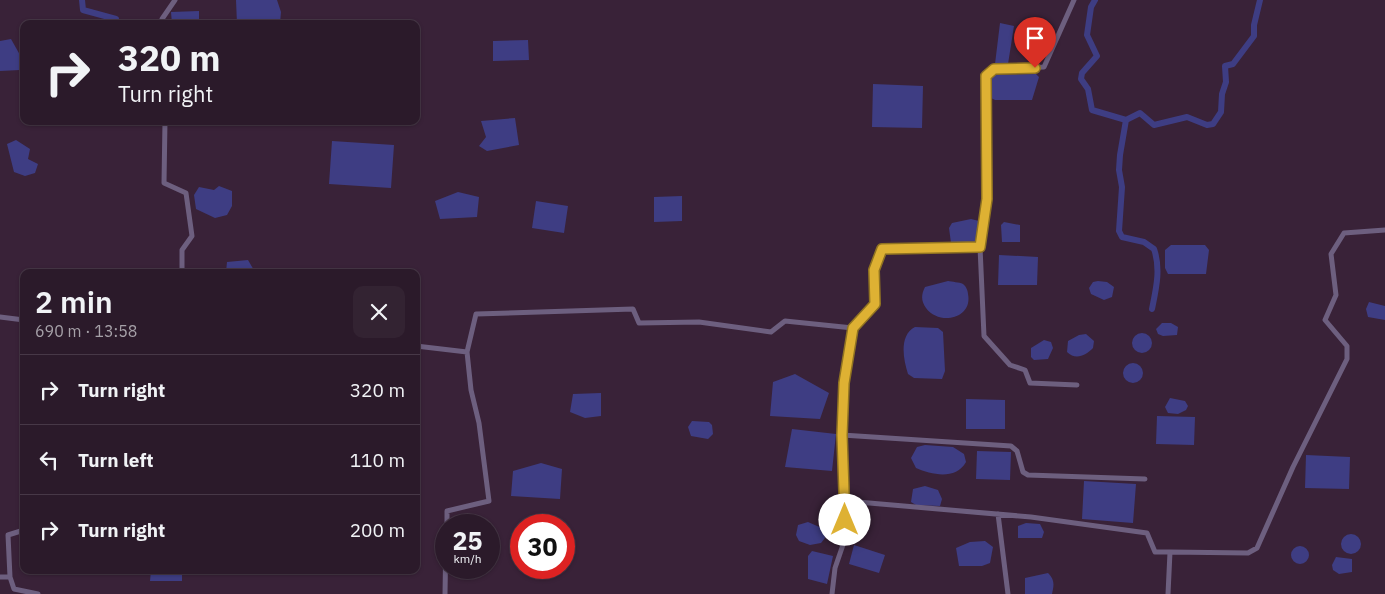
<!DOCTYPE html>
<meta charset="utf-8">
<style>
:root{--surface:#2b1a2a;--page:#332332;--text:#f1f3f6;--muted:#a6a1a8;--line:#473847}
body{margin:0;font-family:"IBM Plex Sans",sans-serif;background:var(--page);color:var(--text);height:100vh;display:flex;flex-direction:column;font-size:19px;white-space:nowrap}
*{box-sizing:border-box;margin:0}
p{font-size:16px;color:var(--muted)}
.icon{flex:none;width:28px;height:28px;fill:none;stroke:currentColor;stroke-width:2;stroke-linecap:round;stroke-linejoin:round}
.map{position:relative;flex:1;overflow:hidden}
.panel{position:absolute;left:20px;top:269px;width:400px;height:305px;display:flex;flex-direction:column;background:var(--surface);border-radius:10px;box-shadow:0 1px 4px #0004,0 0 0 1px var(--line)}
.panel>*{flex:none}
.hud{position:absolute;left:20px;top:20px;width:400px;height:105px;border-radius:10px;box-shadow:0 1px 4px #0004,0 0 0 1px var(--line);background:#2b1a2a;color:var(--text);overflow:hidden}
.speed{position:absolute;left:435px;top:514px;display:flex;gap:10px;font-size:25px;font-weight:700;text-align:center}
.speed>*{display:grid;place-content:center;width:65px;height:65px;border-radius:50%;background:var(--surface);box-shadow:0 1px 4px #0004,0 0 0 1px var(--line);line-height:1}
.speed small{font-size:12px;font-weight:400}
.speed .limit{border:8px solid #d22;background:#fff;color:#111}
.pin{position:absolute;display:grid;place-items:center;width:42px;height:42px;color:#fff;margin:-51px -21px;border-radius:50% 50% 50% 0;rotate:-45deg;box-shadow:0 0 5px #0007}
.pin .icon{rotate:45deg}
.me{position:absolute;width:55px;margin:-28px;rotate:0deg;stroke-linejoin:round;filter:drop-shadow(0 0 4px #0008)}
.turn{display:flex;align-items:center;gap:18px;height:105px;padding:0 15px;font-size:22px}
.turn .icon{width:65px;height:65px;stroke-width:2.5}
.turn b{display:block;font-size:35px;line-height:42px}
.round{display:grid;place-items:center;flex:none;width:52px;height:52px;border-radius:10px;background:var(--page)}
.summary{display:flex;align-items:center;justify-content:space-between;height:85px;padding:0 15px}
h1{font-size:30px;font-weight:600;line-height:38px}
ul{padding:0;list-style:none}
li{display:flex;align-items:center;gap:15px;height:70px;padding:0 15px;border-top:1px solid var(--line)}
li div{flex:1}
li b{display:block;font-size:19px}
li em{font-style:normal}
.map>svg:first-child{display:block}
</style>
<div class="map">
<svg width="1385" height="594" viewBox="0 0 1385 594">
<rect width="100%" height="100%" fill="#392238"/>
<path fill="#3e3d83" d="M236,0H277L281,12L280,23L237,24Z
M199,11V24H172L171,12Z
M1000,23L1014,26L1008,64H995Z
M11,39L20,55V70L0,71V41Z
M528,40L529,60L493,61V41Z
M1036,74L1039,77L1032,100H995L991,98V77L993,75Z
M873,84L923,86L922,128L872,127Z
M515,118L519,145L487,151L479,146L486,137L481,121Z
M16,140L30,149L28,159L38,164L35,173L25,176L14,172L7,144Z
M332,141L394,145L391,188L329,184Z
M219,186L232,191V206L227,215L215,218L196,209L194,195L199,187L214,190Z
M458,192L479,197L477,217L440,219L435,201Z
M682,196V221L654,222V197Z
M536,201L568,206L564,233L532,228Z
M971,219L979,221L981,226L977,242L965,245L951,243L949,228L952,223Z
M1004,222L1020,225V242H1002L1001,225Z
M1171,245H1205L1209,250L1206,274H1168L1165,268V250Z
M999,255L1038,257L1037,285H998Z
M248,260L255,272H226L227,262Z
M948,281C952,282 959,282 963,284C966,286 968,291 968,294C973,319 939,326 926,308C921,301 921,295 925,287Z
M1098,281L1107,282L1114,287L1112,297L1104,300L1091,294L1089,288L1093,282Z
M1369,302L1385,306V320L1368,317L1366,309Z
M1162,323H1171L1178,327L1177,335L1163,336L1158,334L1156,329Z
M915,327L938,328L943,332L945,371L942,379L914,378L908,374C903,359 899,335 915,327Z
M1132 343a10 10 0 1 1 20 0a10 10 0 1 1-20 0Z
M1086,334L1094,341L1093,348C1086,355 1076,361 1067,352L1068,341L1079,335Z
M1044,340L1051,342L1053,348L1048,359L1034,360L1031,357V348Z
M1123 373a10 10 0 1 1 20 0a10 10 0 1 1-20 0Z
M795,374L829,393L820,419L770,416L773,382Z
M601,393V416L585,418L570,412L573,394Z
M1170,398L1185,401L1188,406L1186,410L1178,414L1168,413L1165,407Z
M966,399L1005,400V429H966Z
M1157,416L1195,417L1194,445L1156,444Z
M692,421L709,422L712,425L713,434L708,439L691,436L688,427Z
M792,429L836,434L832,471L785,467Z
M925,445L953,447L964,454L966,462C956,480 932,475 916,468L911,458L917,447Z
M977,451L1011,452L1010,480L976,479Z
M1306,455L1350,457L1349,489L1305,488Z
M541,463L562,469L560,499L511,496L513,471Z
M1084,481L1136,484L1133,523L1082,519Z
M925,486L938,490L942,499L940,506L916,505L911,502L913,489Z
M808,522L824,529L825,538L821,543L810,545L799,541L796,535L798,525Z
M1026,523L1040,524L1044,532L1042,538H1018V526Z
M1341 544a10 10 0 1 1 20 0a10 10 0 1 1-20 0Z
M985,541L993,547L990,563L982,566H959L956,548L970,542Z
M854,545L885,555L879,573L849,564Z
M1291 555a9 9 0 1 1 18 0a9 9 0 1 1-18 0Z
M812,551L833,556L827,584L808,579V556Z
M1336,557L1352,559V572L1339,574L1333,570L1332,565Z
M151,570H182V581H150Z
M1048,573C1055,580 1054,585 1052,594H1025V578Z"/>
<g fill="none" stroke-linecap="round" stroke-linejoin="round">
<path stroke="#3e3d83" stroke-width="6" d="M82,0L83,10L116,19
M1095,0L1091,7L1087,35L1097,56L1082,73L1081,79L1088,89L1092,110L1126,120L1120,155L1119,170L1122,187L1119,231L1122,237L1144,242L1154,249C1161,269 1156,289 1152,309
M1126,120L1140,113L1154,125L1187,117L1207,125L1213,124L1221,112L1222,94L1226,82L1225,66L1233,64L1254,36V25L1260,0"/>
<path stroke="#6d5f7f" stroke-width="5" d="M163,24L162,19L175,0
M165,121L164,183L186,193L192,236L182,250V272
M980,247L984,336L1010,365L1025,370L1030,383L1077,385
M0,317L24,320
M416,346L467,352L476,314L633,309L639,323L699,322L771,332L785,321L853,328L875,303L874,270L882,249L980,247L987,199L986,76L994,69L1044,67L1074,0
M842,435L1011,446L1017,451L1023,472L1028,475L1145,479
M846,501L1031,517L1147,533L1155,552H1170L1168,594
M998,514L1008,594
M447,525V511L489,501L479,423L471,390L467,352
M1170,552L1248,553L1257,548L1293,467L1347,359V346L1325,320L1336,295L1331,254L1344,233L1385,230
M0,577H10L14,589L38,594
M10,577L8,535L24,530
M445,594L446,532
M832,594L835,568L845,539L846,501L842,435L844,383L853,328"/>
</g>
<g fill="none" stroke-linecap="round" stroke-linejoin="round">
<defs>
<path id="route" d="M845,520L842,435L844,383L853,328L875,304L874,270L882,249L980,247L987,199L986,76L994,69L1035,68"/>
</defs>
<use href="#route" stroke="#907321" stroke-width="12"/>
<use href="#route" stroke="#deb133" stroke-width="9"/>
</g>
</svg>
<div class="speed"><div>25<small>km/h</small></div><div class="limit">30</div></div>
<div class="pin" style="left:1035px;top:68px;background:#d93025"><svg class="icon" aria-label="arrive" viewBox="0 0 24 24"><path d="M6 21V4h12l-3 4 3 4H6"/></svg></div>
<svg class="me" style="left:845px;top:520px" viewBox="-20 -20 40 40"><circle r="19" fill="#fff"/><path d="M0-13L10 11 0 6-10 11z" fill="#deb133"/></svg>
<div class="hud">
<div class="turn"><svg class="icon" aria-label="right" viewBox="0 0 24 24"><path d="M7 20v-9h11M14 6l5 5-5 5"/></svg><div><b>320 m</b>Turn right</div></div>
</div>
<section class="panel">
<div class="summary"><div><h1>2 min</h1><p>690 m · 13:58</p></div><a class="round"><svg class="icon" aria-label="close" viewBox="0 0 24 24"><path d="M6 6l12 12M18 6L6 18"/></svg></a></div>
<ul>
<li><svg class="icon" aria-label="right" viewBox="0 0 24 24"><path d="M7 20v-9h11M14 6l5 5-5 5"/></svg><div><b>Turn right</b></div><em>320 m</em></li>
<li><svg class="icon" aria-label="left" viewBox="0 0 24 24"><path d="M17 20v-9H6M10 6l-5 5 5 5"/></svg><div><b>Turn left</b></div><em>110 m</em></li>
<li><svg class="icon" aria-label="right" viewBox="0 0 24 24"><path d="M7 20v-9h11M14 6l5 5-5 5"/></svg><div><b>Turn right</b></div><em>200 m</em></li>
</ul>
</section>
</div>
